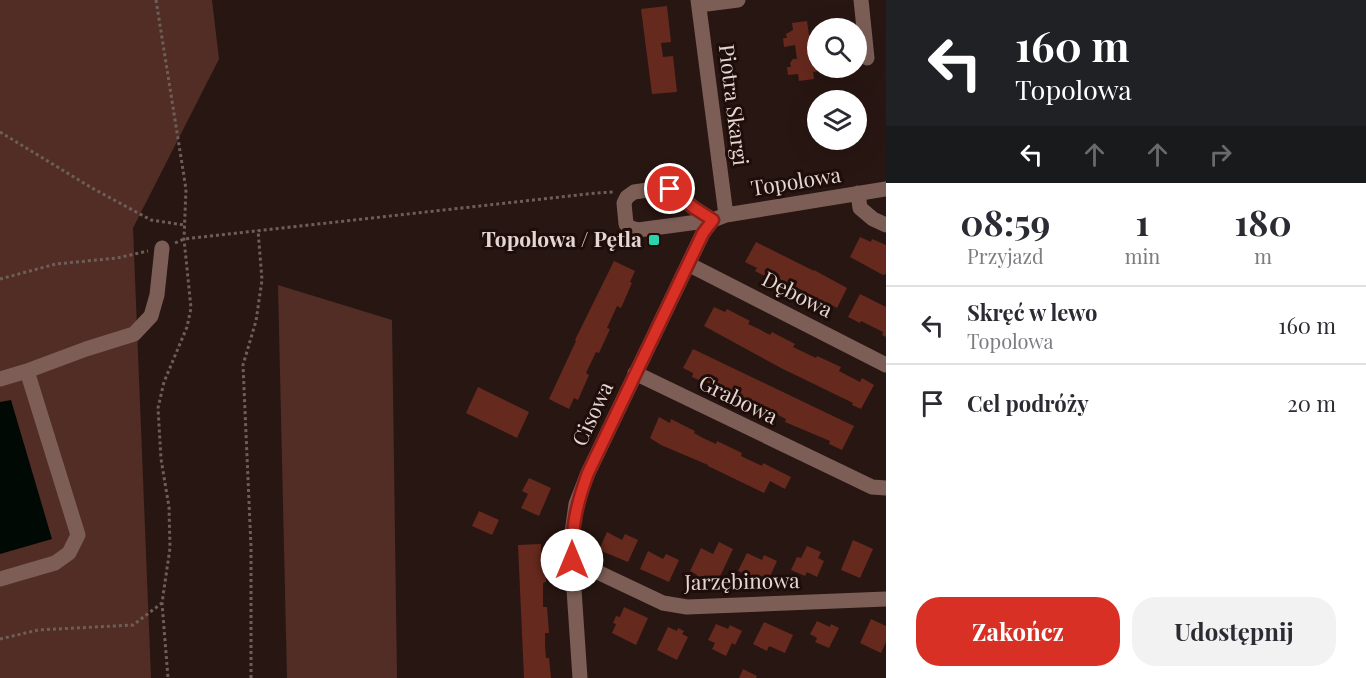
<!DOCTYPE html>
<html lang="pl">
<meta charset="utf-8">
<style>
:root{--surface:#fff;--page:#f2f2f3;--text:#2b2b33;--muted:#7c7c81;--line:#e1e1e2;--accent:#d93025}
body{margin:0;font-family:"Playfair Display",serif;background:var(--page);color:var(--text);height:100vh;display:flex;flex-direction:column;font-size:22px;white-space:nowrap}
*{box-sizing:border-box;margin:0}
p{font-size:20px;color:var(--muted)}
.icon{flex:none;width:33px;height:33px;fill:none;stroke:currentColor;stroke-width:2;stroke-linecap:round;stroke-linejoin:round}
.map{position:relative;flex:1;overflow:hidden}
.drawer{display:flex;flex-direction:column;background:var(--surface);width:480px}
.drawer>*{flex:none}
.hud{background:#202124;color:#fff;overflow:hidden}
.controls{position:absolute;left:807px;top:18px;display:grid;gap:12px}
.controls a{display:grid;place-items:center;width:60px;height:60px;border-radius:50%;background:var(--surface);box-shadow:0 6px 24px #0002;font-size:30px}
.pin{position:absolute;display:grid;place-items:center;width:51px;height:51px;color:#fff;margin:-26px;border:3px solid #fff;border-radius:50%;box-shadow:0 2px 6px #0007}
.me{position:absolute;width:66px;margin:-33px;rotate:0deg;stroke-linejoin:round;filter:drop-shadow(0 0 4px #0008)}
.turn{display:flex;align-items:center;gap:21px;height:126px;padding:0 30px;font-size:27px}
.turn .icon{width:78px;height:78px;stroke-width:2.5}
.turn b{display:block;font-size:42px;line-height:51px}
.lanes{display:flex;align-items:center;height:57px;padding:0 30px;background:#0003;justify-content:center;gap:30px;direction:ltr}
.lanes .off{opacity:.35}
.eta{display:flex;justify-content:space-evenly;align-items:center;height:102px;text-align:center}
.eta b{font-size:36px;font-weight:700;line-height:42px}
.cta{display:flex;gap:12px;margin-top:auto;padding:12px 30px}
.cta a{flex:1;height:69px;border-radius:24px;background:var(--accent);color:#fff;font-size:24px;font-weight:700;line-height:69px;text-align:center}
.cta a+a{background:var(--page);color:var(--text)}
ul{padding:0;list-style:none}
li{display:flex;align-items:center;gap:18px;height:78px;padding:0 30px;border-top:2px solid var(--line)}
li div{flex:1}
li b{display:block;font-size:22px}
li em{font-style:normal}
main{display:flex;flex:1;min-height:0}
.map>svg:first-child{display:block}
</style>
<main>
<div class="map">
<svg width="886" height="678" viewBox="0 0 886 678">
<rect width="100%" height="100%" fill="#281612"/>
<path fill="#512d25" d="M0,0H212L219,59L133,228L151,678H0Z
M278,285L392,320L397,678H287Z"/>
<path fill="#000904" d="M11,400L52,539L0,554V402Z"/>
<path fill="#66291d" d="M667,6L671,42L661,43L663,57L673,56L677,92L652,94L641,9Z
M807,21L809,35H814L815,43L810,44L812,64L818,63L819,71L813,72L814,79L799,81L798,74L788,75L787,67H791L790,63L793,59H797L795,45L784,47L783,38H787L786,34L793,30L792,23Z
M860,237L871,242L872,239L886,245V274L883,275L850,257Z
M756,242L814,271V270L847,288L837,308L826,302L824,306L800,294L802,290L780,279L778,283L755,271L757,268L745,262Z
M614,261L635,271L630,282L632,283L621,308L617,306L607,328L610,329L599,353L596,352L586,373L589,375L578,400L574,398L569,409L549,399L576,341L575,340Z
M860,294L886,307V337L882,335L883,332L861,321L860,323L848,317Z
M714,307L725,312L727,309L750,321L748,324L759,329L770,335L772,332L795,344L793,347L816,358L817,356L841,367L839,371L860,382L862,378L874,385L861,409L852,405L853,403L781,368L704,326Z
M693,349L854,426L842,450L829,444L830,441L785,422L786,419L764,408L763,411L749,407L750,405L738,399L739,396L718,386L717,388L692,377L693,373L683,368Z
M478,387L529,412L517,438L466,413Z
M659,417L670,423L671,419L695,431L694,433L705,439L716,444L717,441L742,453L741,456L762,466L763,463L791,477L785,489L770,481L764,493L708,466V465L661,445L650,438Z
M529,478L551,488L539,516L521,508L528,494L522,491Z
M479,511L499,520L492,535L472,526Z
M607,532L622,540L625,534L638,540L628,562L599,550Z
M853,540L873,549L860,578L841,570Z
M719,542L733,549L716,585L708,582L705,588L694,583L697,575L690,571L701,548L713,554Z
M541,544V557L545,556L546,582L543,583V607H547L549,633H545V646L546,658H549L551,678H524L518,545Z
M807,546L821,552L818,558L824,561L817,577L807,572L805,576L791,570L797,557L801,558Z
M648,551L663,559L666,554L679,560L669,582L640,569Z
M747,553L762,560L764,555L777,561L767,583L738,571Z
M624,607L648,618L636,645L612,633L616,624L613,623L616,616L620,617Z
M871,619L886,626V642L881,653L860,643Z
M817,621L830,627L831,624L839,628L829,648L815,642L817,638L810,634Z
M764,622L793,635L785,653L769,646L767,651L753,644Z
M716,624L728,629L730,625L742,631L735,645L732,643L726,656L712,649L715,643L708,640Z
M668,627L677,631L678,628L684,631L682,634L688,637L677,660L657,650Z
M743,669L757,676L756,678H739Z"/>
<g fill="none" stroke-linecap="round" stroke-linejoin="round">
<path stroke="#6e5e5a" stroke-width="3" stroke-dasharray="3 3" stroke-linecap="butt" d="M156,0L186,189L184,239L191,308L187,327L164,382L158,408L161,459L169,507L170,548L162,603L168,678
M0,132L92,188L151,220L184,225
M175,243L184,239L596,193L614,192
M0,279L56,264L117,258L148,251
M0,639L38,630L133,625L162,603
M251,678V547L243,365L256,321L262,280L258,230"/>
<path stroke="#7c5e57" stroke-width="15" d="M698,0L726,215
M861,0L867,58
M699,5L738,0
M858,193L860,208L873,219L886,225
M713,220L694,208L670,189L662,188L634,192L627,197L624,203L626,224L631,228L638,230L713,220L726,215L886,189
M688,264L886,365
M635,373L843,473L872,487L886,488
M0,379L27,371L86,349L134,334L151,316L157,295L162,248
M572,560L663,603L687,607L886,599
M0,579L55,563L69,553L78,535L27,371
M580,678L572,560V533L576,504L588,473L703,233L713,220"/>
</g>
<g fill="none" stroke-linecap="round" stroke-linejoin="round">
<defs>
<path id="route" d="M572,560C572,525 576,506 588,473L703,233L713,220L694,208L670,189"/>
</defs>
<use href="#route" stroke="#8d1f18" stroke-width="15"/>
<use href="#route" stroke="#d93025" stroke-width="10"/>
</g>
<rect fill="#2ad5ac" stroke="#1e0d09" stroke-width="2" x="648" y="234" width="12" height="12" rx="3"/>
<g text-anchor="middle" stroke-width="6" stroke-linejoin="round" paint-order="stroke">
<g font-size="21" fill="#e4d6d3" stroke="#1e0d09">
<text transform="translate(733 105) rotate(83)" y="7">Piotra Skargi</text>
<text transform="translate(796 182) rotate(-9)" y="7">Topolowa</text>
<text transform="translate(797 295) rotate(27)" y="7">Dębowa</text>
<text transform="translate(738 400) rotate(26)" y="7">Grabowa</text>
<text transform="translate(593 414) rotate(-65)" y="7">Cisowa</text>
<text transform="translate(742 582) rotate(-1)" y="7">Jarzębinowa</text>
</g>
<g font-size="21" font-weight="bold" fill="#e4d6d3" stroke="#1e0d09" text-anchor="end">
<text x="642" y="247">Topolowa / Pętla</text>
</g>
</g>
</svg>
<div class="controls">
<a><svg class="icon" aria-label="search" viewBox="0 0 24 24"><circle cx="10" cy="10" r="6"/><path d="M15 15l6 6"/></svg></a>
<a><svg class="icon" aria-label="layers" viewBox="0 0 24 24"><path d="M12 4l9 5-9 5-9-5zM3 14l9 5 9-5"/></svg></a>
</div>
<div class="pin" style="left:670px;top:189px;background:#d93025"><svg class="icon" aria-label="arrive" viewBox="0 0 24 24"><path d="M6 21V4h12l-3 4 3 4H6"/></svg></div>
<svg class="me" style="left:572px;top:560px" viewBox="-20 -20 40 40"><circle r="19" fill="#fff"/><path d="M0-13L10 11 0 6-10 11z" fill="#d93025"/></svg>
</div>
<section class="drawer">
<div class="hud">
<div class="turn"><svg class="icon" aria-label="left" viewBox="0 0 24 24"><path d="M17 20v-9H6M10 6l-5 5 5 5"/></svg><div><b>160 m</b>Topolowa</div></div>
<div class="lanes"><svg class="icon" aria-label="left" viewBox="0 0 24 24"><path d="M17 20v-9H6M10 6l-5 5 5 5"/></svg><svg class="icon off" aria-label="ahead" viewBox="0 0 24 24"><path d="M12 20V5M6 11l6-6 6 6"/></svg><svg class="icon off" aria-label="ahead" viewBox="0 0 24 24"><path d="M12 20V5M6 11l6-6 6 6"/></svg><svg class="icon off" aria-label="right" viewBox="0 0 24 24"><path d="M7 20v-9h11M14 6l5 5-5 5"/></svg></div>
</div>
<div class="eta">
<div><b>08:59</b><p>Przyjazd</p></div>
<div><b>1</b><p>min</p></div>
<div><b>180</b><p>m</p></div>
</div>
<ul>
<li><svg class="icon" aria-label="left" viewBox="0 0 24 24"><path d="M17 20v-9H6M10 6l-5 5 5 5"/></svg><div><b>Skręć w lewo</b><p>Topolowa</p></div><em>160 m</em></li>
<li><svg class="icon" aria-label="arrive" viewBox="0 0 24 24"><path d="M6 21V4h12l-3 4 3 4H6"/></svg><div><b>Cel podróży</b></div><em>20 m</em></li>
</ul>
<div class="cta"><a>Zakończ</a><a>Udostępnij</a></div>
</section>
</main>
